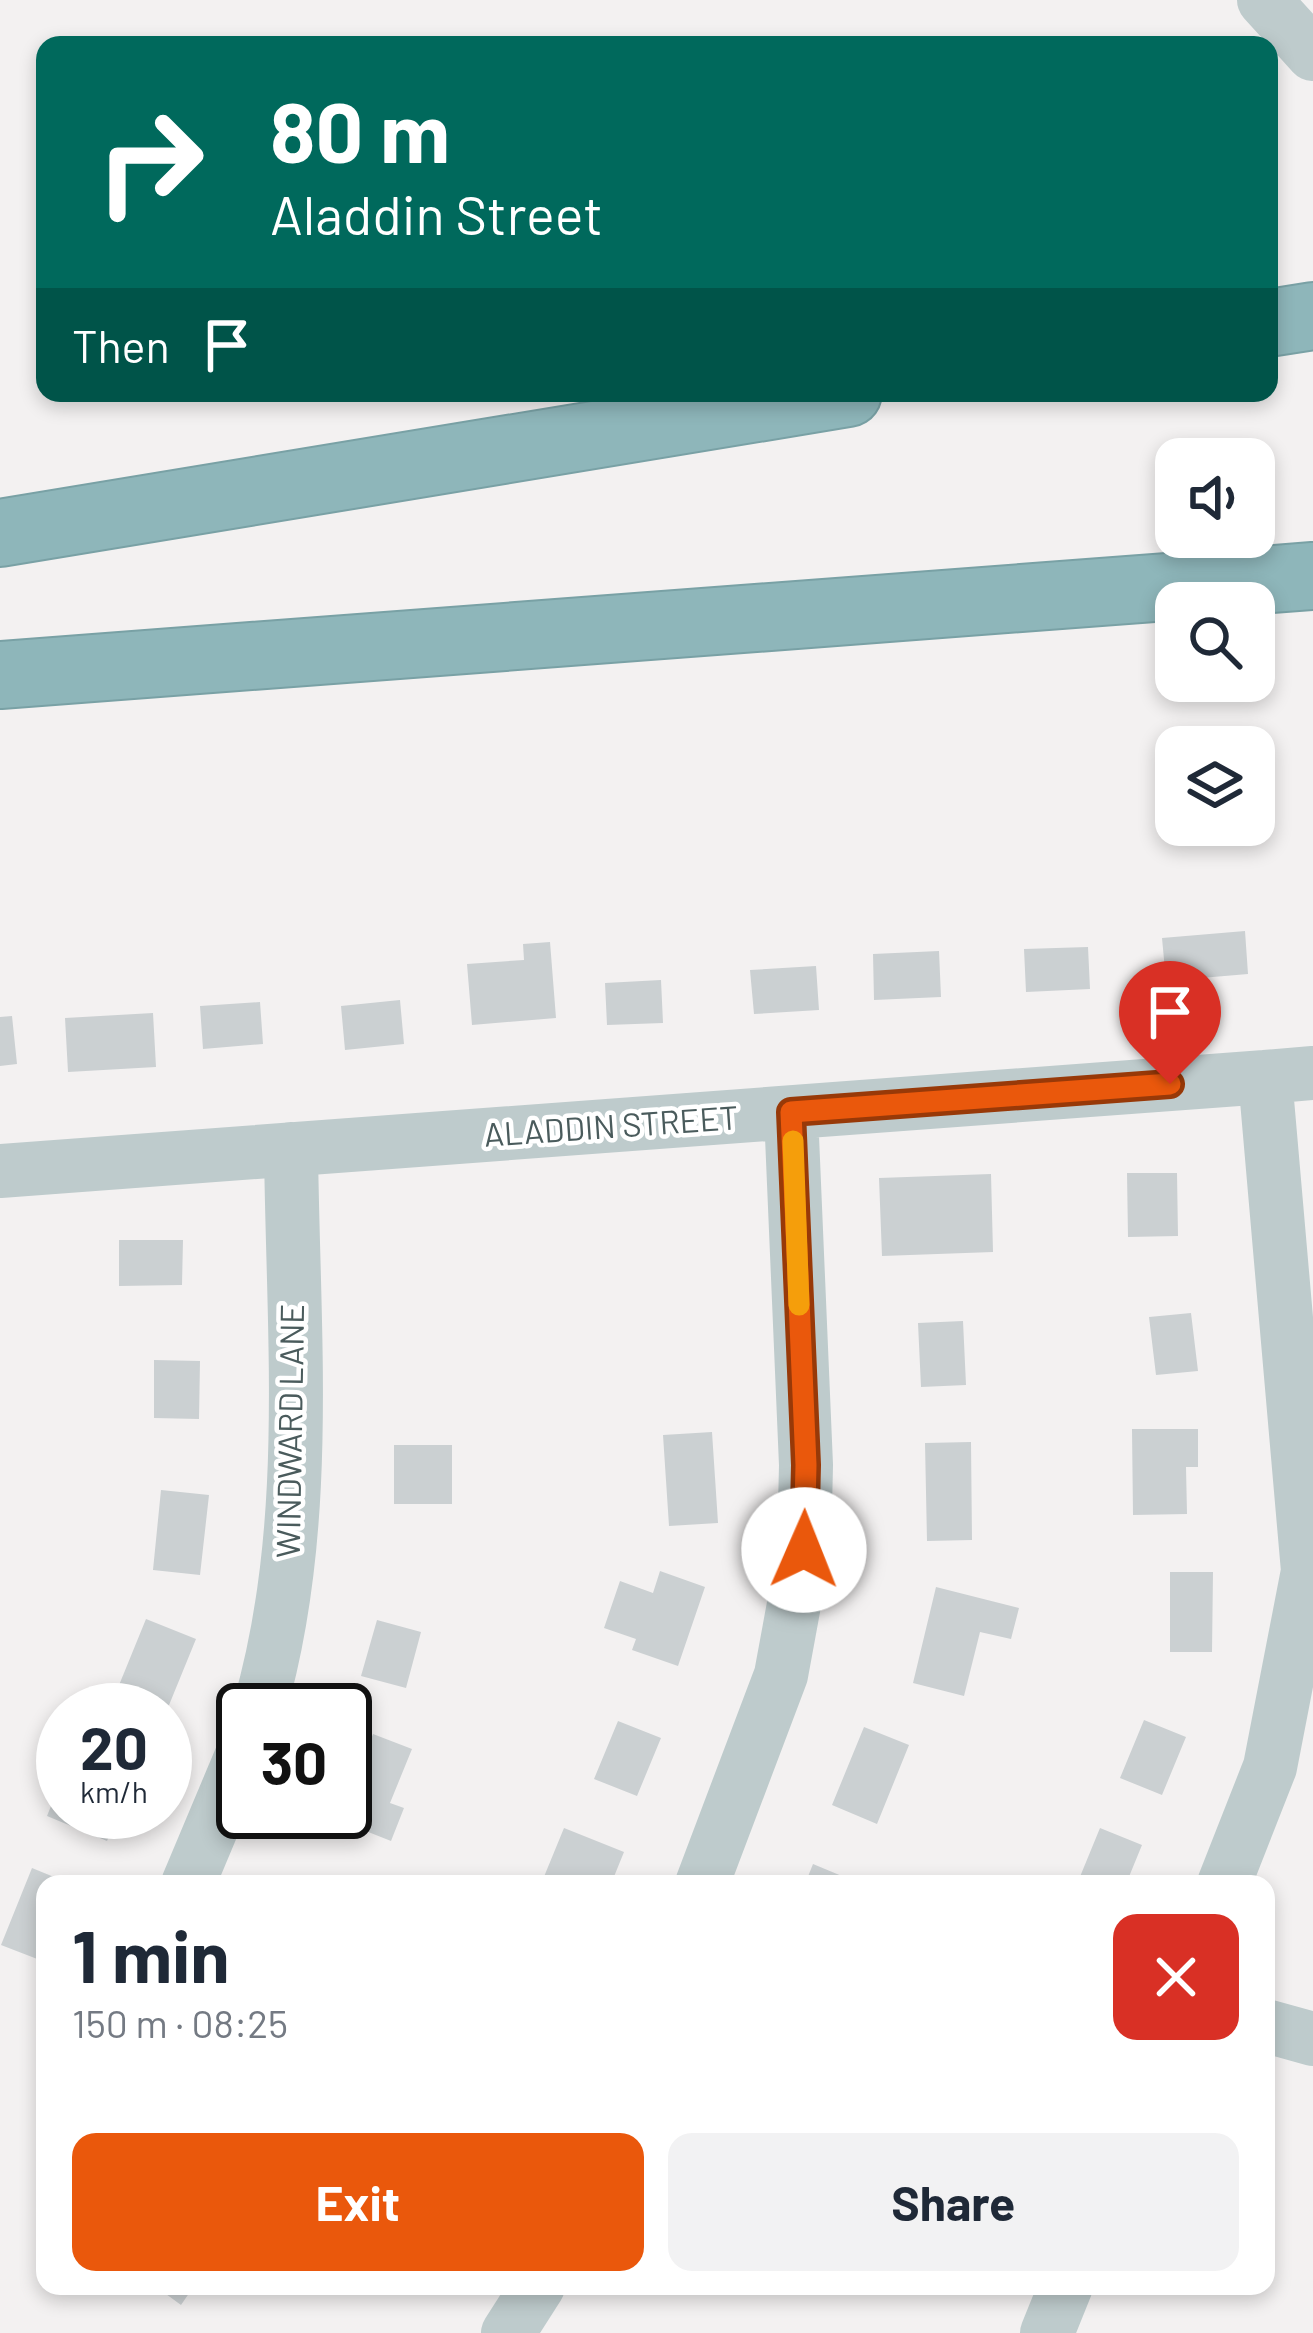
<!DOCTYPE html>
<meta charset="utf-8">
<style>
:root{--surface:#fff;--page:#f2f2f3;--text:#1f2937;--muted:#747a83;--accent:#ea580c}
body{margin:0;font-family:Barlow,sans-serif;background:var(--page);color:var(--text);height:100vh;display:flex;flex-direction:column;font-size:45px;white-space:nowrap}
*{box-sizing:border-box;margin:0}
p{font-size:39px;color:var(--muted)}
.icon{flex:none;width:66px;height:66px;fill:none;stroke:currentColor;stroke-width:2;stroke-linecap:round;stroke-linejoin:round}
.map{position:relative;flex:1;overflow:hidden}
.panel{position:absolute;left:36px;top:1875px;width:1239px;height:420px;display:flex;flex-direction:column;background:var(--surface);border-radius:24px;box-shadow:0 6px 18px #0003}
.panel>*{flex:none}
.top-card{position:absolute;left:36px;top:36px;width:1242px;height:366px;border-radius:24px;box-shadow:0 6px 18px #0003;background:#00695c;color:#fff;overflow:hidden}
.tools{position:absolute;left:1155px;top:438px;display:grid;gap:24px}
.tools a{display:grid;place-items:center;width:120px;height:120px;border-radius:24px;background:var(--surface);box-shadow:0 6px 18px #0003;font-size:60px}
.speed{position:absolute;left:36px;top:1683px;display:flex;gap:24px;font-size:60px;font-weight:700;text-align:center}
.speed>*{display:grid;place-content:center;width:156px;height:156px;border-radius:50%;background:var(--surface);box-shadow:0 6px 18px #0003;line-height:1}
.speed small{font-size:30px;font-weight:400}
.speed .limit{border:6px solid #111;border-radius:18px;background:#fff;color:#111}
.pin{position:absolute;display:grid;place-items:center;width:102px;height:102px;color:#fff;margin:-123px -51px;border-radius:50% 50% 50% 0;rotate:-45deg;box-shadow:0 0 12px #0007}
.pin .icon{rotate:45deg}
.me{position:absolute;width:132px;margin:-66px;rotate:1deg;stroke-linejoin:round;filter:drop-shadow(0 0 9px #0008)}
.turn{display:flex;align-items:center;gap:42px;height:252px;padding:0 36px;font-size:54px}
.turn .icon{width:156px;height:156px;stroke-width:2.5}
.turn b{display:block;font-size:84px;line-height:102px}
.then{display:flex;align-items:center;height:114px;padding:0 36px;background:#0003;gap:24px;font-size:45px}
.round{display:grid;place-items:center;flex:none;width:126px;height:126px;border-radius:24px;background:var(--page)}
.head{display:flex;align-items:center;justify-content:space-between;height:204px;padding:0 36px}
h1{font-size:72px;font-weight:700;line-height:90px}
.button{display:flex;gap:24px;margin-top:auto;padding:24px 36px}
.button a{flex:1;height:138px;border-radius:24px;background:var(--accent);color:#fff;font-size:48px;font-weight:700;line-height:138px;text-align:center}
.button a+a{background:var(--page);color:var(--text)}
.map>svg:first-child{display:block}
</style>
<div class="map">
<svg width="1313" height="2333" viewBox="0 0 1313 2333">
<rect width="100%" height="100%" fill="#f3f1f1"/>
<path fill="#cbd0d2" d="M1245,931L1248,974L1166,981L1162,938Z
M550,942L556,1018L472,1025L467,964L524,960L523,944Z
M1088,947L1090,989L1026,992L1024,949Z
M939,951L941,997L874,1000L873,954Z
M816,966L819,1010L754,1014L750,970Z
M661,980L663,1023L607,1025L605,983Z
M400,1000L404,1044L345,1050L341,1006Z
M260,1002L263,1044L203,1049L200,1006Z
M153,1013L156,1067L68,1072L65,1018Z
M12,1016L17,1064L0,1066V1017Z
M1127,1173H1177L1178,1236L1128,1237Z
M991,1174L993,1252L882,1256L879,1178Z
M119,1240H183L182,1285L119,1286Z
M1191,1313L1198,1371L1156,1375L1149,1317Z
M963,1321L966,1385L921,1387L918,1323Z
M154,1360L200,1361L199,1419L154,1418Z
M1132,1429H1198V1467H1186L1187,1514L1133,1515Z
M712,1432L718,1523L669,1526L663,1435Z
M971,1442L972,1540L927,1541L925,1443Z
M394,1445H452V1504H394Z
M161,1490L209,1495L200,1575L153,1570Z
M660,1571L705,1587L678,1666L632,1650L636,1639L604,1628L620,1581L653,1593Z
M1170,1572H1213L1212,1652H1170Z
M936,1587L1019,1608L1011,1639L980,1632L964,1696L913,1683Z
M146,1619L196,1639L167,1710H151L115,1695Z
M377,1620L421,1632L406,1688L361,1676Z
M1144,1720L1186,1737L1162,1795L1120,1778Z
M618,1721L661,1738L637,1796L594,1779Z
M864,1727L909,1745L877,1824L832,1805Z
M373,1734L412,1749L390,1803L404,1808L391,1841L338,1820Z
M55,1796L63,1799V1812H119L107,1841L47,1816Z
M564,1828L624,1852L611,1884H541Z
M1100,1828L1142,1845L1126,1884H1077Z
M813,1864L861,1884H805Z
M32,1868L71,1884H45V1962L1,1945Z
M155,2286H194L181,2305Z"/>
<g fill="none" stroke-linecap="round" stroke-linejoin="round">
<defs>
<path id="highway" d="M1269,323L1313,316
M0,533L848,393
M0,675L1313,576"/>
</defs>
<use href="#highway" stroke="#79a1a5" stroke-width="70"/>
<path stroke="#becbcc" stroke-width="54" d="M1264,0L1313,54
M1265,1077L1313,1073
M0,1171L1265,1077L1308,1571L1270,1767L1224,1884
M259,1710C312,1529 293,1336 291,1149
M188,1884L243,1753
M702,1884L781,1675L804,1550L806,1465L791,1113
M1266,2026L1313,2039
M508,2333L538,2286
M1047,2333L1066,2286"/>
<use href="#highway" stroke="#8eb6ba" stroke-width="66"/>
</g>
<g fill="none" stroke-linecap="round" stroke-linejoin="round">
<defs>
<path id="route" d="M804,1550L806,1465L791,1112L1170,1084"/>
</defs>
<use href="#route" stroke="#983908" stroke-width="30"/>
<use href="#route" stroke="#ea580c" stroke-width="21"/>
<path stroke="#f59e0b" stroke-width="21" d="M793,1141L799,1305"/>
</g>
<g text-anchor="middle" stroke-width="9" stroke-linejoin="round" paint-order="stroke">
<g font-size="33" fill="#4a5b5c" stroke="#fff">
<text transform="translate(611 1126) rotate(-4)" y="12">ALADDIN STREET</text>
<text transform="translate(290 1431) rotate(-89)" y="12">WINDWARD LANE</text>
</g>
</g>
</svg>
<div class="tools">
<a><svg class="icon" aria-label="sound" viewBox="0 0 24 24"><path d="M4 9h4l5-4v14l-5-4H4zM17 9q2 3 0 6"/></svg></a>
<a><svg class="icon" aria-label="search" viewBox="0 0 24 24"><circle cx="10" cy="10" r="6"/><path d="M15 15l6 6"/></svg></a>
<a><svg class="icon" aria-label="layers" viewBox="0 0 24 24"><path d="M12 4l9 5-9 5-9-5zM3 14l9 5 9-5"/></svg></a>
</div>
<div class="speed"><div>20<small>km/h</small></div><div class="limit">30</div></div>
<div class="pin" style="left:1170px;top:1084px;background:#d93025"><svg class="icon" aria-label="arrive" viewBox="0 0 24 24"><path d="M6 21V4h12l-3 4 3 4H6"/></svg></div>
<svg class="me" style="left:804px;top:1550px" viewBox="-20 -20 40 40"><circle r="19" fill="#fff"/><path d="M0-13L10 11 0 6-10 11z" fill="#ea580c"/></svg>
<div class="top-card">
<div class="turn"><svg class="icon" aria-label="right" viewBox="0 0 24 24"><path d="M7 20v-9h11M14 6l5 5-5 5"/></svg><div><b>80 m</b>Aladdin Street</div></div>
<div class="then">Then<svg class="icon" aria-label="arrive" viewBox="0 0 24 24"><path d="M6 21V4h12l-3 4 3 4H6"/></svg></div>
</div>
<section class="panel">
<div class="head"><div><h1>1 min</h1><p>150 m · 08:25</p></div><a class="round" style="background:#d93025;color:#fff"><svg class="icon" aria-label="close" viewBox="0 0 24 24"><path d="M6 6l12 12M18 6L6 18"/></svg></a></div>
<div class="button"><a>Exit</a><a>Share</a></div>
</section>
</div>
